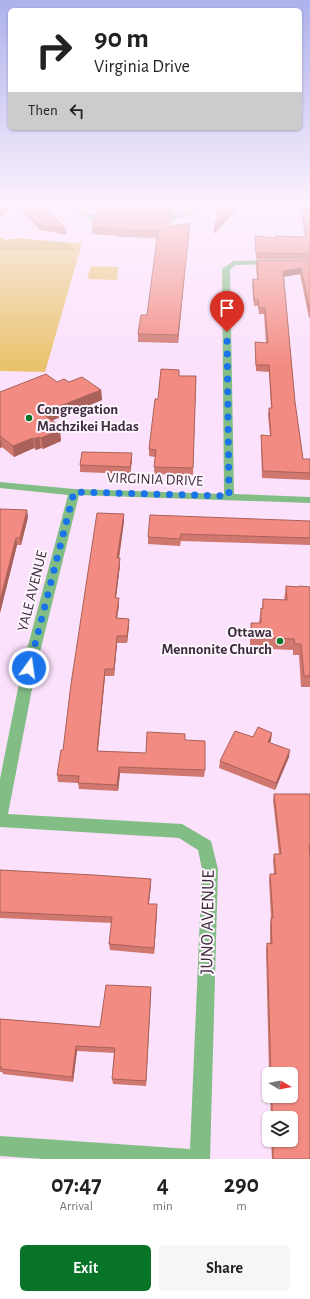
<!DOCTYPE html>
<style>
:root{--surface:#fff;--page:#f6f6f6;--text:#222;--muted:#767676;--accent:#077427}
body{margin:0;font-family:"Alegreya Sans",sans-serif;background:var(--page);color:var(--text);height:100vh;display:flex;flex-direction:column;font-size:15px;white-space:nowrap}
*{box-sizing:border-box;margin:0}
p{font-size:13px;color:var(--muted)}
.icon{flex:none;width:22px;height:22px;fill:none;stroke:currentColor;stroke-width:2;stroke-linecap:round;stroke-linejoin:round}
.map{position:relative;height:1159px;overflow:hidden}
.sheet{display:flex;flex-direction:column;background:var(--surface);flex:1}
.sheet>*{flex:none}
.guide{position:absolute;left:8px;top:8px;width:294px;height:122px;border-radius:6px;box-shadow:0 1px 3px #0004;background:#fff;color:var(--text);overflow:hidden}
.needle{width:26px;rotate:99deg}
.buttons{position:absolute;left:262px;top:1067px;display:grid;gap:8px}
.buttons a{display:grid;place-items:center;width:36px;height:36px;border-radius:6px;background:var(--surface);box-shadow:0 1px 3px #0004;font-size:20px}
.pin{position:absolute;display:grid;place-items:center;width:34px;height:34px;color:#fff;margin:-41px -17px;border-radius:50% 50% 50% 0;rotate:-45deg;box-shadow:0 0 4px #0007}
.pin .icon{rotate:45deg}
.me{position:absolute;width:44px;margin:-22px;rotate:14deg;stroke-linejoin:round;filter:drop-shadow(0 0 3px #0008)}
.turn{display:flex;align-items:center;gap:14px;height:84px;padding:0 20px;font-size:18px}
.turn .icon{width:52px;height:52px;stroke-width:2.5}
.turn b{display:block;font-size:28px;line-height:34px}
.then{display:flex;align-items:center;height:38px;padding:0 20px;background:#0003;gap:8px;font-size:15px}
.eta{display:flex;justify-content:space-evenly;align-items:center;height:68px;text-align:center}
.eta b{font-size:24px;font-weight:700;line-height:28px}
.cta{display:flex;gap:8px;margin-top:auto;padding:8px 20px}
.cta a{flex:1;height:46px;border-radius:6px;background:var(--accent);color:#fff;font-size:16px;font-weight:700;line-height:46px;text-align:center}
.cta a+a{background:var(--page);color:var(--text)}
.map>svg:first-child{display:block}
</style>
<div class="map">
<svg width="310" height="1159" viewBox="0 0 310 1159">
<rect width="100%" height="100%" fill="#fbe1fb"/>
<path fill="#e9c36c" d="M0,241L82,243L45,372L0,371Z
M91,266L118,267L117,280L87,279Z"/>
<path fill="#d8ae49" d="M0,237L5,240L18,238L69,243L75,249L73,251L0,250Z"/>
<g fill="none" stroke-linecap="round" stroke-linejoin="round">
<path fill="#82bd86" fill-rule="evenodd" d="M75,204H81L80,209L89,214L111,215L114,217C105,223 80,218 73,210Z
M195,204H201L200,209C192,216 161,225 152,218C157,214 168,216 175,215C182,214 188,211 194,208Z
M273,260H276V264L235,265L230,270L234,494L310,497V503L79,495L36,668L8,814L182,824L211,841L218,869L210,1159H43L0,1156V1136L190,1149L202,869L198,850L179,838L0,827V779L22,668L68,495L0,488V482L74,489L224,494L222,269L233,261Z"/>
</g>
<path fill="#d0786f" d="M15,204H41L66,229L67,235L40,230Z
M173,204L172,214H171L170,227L189,230L178,343L138,342V334L147,315L158,238L118,237L117,236L92,234V227L98,213V207Z
M295,204H310V260L256,259L255,242V236L275,238V236L305,237L300,206H296Z
M257,260L310,261V318H309L300,274L284,276L295,402L303,459H310V480L262,478L261,442V435L270,436L268,415L269,408H271L269,372L256,371L255,349V342L266,343L264,314H259L258,306H254L252,285L253,279L257,280L256,266Z
M179,376H196L193,475L154,474L155,457L149,456V449L158,399Z
M57,382H69L101,390L102,400L52,420L58,425L61,441L43,449L41,448L36,450L34,448L14,457L2,447L0,448V392Z
M132,460L130,474L80,472V465Z
M0,509L28,517L21,545H17L0,613Z
M124,514V521L119,558L120,565L116,598H119V605L117,618L129,619V626L127,643H117L114,676H105L98,751L146,753L185,740L205,770L204,777L120,773L118,791L79,789L78,783L58,782L57,775Z
M310,521V545L181,541L180,546L148,544V537Z
M286,586L298,587L299,586L310,587V687H301L299,655H293V650L250,648V634L251,623H259L261,608L262,609L263,599L284,600Z
M253,737L271,740L270,743L289,757L275,790L219,768L220,761Z
M274,794H310V1159H272L271,1140H291V1118H271L270,1096H291V1074H269L266,949L267,943L270,944V924L271,918L269,880L270,874H274L273,860L274,854H279L273,800Z
M0,870L151,879L149,904L157,911L154,954L110,950L109,944L112,923L0,918Z
M151,987L146,1086L113,1084L112,1079L114,1053L77,1051L73,1082L3,1074L2,1072H0V1019L100,1027Z"/>
<path fill="#a9615a" d="M8,204H14L0,218V212Z
M237,204H239L238,208L214,234V228Z
M190,223L189,230L178,343V335Z
M301,268L300,274L283,277V271Z
M101,390L102,400L44,424L42,413Z
M58,425L59,431L60,430L61,441L43,449L41,438L55,426Z
M0,436L2,447L0,448Z
M39,437L41,448L36,450L34,439Z
M33,438L34,448L14,457L13,446Z
M132,453V460L130,474V467Z
M27,510L28,517L21,545L20,538Z
M124,514V521L118,565L117,558Z
M16,538L17,545L0,613V601Z
M120,558V565L115,605V598Z
M119,598V605L116,625V618Z
M129,619V626L127,643V636Z
M117,636V643L114,676V669Z
M105,669V676L97,758V751Z
M272,733L271,740L267,749L268,742Z
M290,750L289,757L275,790L276,783Z
M119,767L120,773L118,791L117,785Z
M151,879V886L148,910V904Z
M157,904V911L154,954V948Z
M151,987V993L146,1086V1081Z
M76,1046L77,1051L73,1082L72,1077Z"/>
<path fill="#f28b81" stroke="#a9615a" d="M0,204H8L0,212Z
M20,204H41L66,229L39,225Z
M99,204H172V209L98,207Z
M221,204H237L214,228Z
M301,204H310V254L256,253L255,236L276,238L275,236L307,237Z
M96,213L171,214L169,227L190,223L178,335L138,334L141,315H147L158,231L117,230L118,229L92,227Z
M257,260L310,261V312L301,268L283,271L295,402L303,459H310V473L263,471L261,435L271,436L269,408H272L269,365H256L255,342L268,343L265,308H259L258,300H254L253,279L258,280Z
M161,369L179,370V376H196L193,468L154,467L156,450L149,449L155,399H158Z
M46,374L57,382L64,379L69,382L82,377L101,390L42,413L58,425L55,426L60,430L41,438L39,437L34,439L33,438L13,446L0,436V392Z
M82,452L132,453L130,467L80,465Z
M0,509L27,510L20,538H16L0,601Z
M97,513L124,514L117,558H120L115,598H119L116,618L129,619L127,636H117L114,669H105L97,751L146,753L147,732L185,734V740L205,741V770L119,767L117,785L78,783L79,776L57,775L61,750H63L71,684Z
M150,515L310,521V538L181,534L180,539L148,537Z
M286,586L299,587V586L310,587V676H304L301,644H295L294,639L252,637L251,623H261V608L263,609V599L287,600Z
M258,727L272,733L268,742L290,750L276,783L220,761L235,731L253,737Z
M274,794H310V845H309L310,857V1159H273V1140H291V1118H272V1096H291V1074H271L267,943L272,944L271,918H273L270,874H276L274,854H281Z
M0,870L94,875L151,879L148,904H157L154,948L109,944L112,917L0,912Z
M106,985L151,987L146,1081L112,1079L115,1048L76,1046L72,1077L1,1069L2,1067H0V1019L100,1027Z"/>
<linearGradient id="sky" x2="0" y2="1"><stop stop-color="#adb1ed"/><stop offset="0.56" stop-color="#fdf2fd"/><stop offset="1" stop-color="#fdf2fd" stop-opacity="0"/></linearGradient>
<rect width="310" height="366" fill="url(#sky)"/>
<g fill="none" stroke-linecap="round" stroke-linejoin="round">
<path stroke="#1a73e8" stroke-width="7" stroke-dasharray="0 12.6" d="M29,668L74,492L229,496L227,332"/>
</g>
<g fill="#077427" stroke="#fef5fd" stroke-width="1.5">
<circle cx="29" cy="418" r="4"/>
<circle cx="280" cy="641" r="4"/>
</g>
<g text-anchor="middle" stroke-width="4" stroke-linejoin="round" paint-order="stroke">
<g font-size="15" font-weight="bold" fill="#3c2c3c" stroke="#fef5fd" text-anchor="start">
<text x="37" y="414">Congregation<tspan x="37" dy="17">Machzikei Hadas</tspan></text>
<text x="272" y="637" text-anchor="end">Ottawa<tspan x="272" dy="17">Mennonite Church</tspan></text>
</g>
<g font-size="15" fill="#3c2c3c" stroke="#fef5fd">
<text transform="translate(155 479) rotate(2)" y="5">VIRGINIA DRIVE</text>
<text transform="translate(32 591) rotate(-76)" y="5">YALE AVENUE</text>
</g>
<g font-size="18" fill="#3c2c3c" stroke="#fef5fd">
<text transform="translate(207 922) rotate(-89)" y="6">JUNO AVENUE</text>
</g>
</g>
</svg>
<div class="buttons">
<a><svg class="needle" viewBox="-14 -14 28 28"><path d="M0-13l5 13h-10z" fill="#e53935"/><path d="M0 13l5-13h-10z" fill="#767676"/></svg></a>
<a><svg class="icon" aria-label="layers" viewBox="0 0 24 24"><path d="M12 4l9 5-9 5-9-5zM3 14l9 5 9-5"/></svg></a>
</div>
<div class="pin" style="left:227px;top:332px;background:#d93025"><svg class="icon" aria-label="arrive" viewBox="0 0 24 24"><path d="M6 21V4h12l-3 4 3 4H6"/></svg></div>
<svg class="me" style="left:29px;top:668px" viewBox="-20 -20 40 40"><circle r="17" fill="#1a73e8" stroke="#fff" stroke-width="3"/><path d="M0-11L8 9 0 5-8 9z" fill="#fff"/></svg>
<div class="guide">
<div class="turn"><svg class="icon" aria-label="right" viewBox="0 0 24 24"><path d="M7 20v-9h11M14 6l5 5-5 5"/></svg><div><b>90 m</b>Virginia Drive</div></div>
<div class="then">Then<svg class="icon" aria-label="left" viewBox="0 0 24 24"><path d="M17 20v-9H6M10 6l-5 5 5 5"/></svg></div>
</div>
</div>
<section class="sheet">
<div class="eta">
<div><b>07:47</b><p>Arrival</p></div>
<div><b>4</b><p>min</p></div>
<div><b>290</b><p>m</p></div>
</div>
<div class="cta"><a>Exit</a><a>Share</a></div>
</section>
